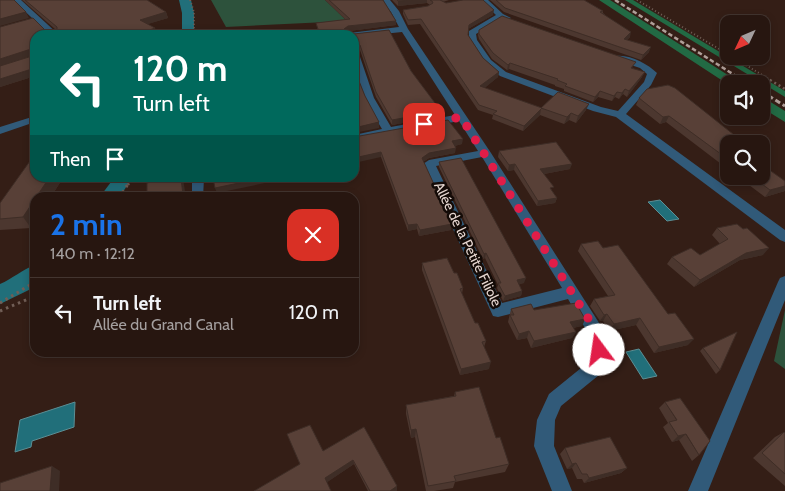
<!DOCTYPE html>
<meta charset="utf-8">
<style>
:root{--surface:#271610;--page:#2f1f19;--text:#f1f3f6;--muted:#a49f9f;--line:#433530;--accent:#1a73e8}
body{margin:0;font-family:Cabin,sans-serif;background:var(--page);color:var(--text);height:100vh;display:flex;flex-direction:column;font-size:19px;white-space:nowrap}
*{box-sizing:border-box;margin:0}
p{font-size:16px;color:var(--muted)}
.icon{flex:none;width:28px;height:28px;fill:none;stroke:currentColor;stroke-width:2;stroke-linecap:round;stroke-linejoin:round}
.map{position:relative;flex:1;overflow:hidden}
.drawer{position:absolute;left:30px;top:192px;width:329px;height:165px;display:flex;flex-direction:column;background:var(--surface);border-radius:15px;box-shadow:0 2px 8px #0003,0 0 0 1px var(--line)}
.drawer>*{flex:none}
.guide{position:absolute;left:30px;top:30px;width:329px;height:152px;border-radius:15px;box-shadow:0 2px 8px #0003,0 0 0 1px var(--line);background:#00695c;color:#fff;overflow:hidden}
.needle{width:32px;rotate:226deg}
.buttons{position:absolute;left:720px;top:15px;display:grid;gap:10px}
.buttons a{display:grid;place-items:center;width:50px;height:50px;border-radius:10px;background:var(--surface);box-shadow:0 2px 8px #0003,0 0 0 1px var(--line);font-size:25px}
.pin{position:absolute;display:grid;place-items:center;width:42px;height:42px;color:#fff;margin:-21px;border-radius:10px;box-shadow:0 2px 8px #0006}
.me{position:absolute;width:55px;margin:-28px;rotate:346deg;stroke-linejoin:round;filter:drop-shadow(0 0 4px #0008)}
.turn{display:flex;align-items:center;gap:18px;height:105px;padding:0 20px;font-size:22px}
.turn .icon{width:65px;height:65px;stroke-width:2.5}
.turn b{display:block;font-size:35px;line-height:42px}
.then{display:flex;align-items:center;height:48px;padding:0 20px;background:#0003;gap:10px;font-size:19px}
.round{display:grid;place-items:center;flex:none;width:52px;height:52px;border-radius:15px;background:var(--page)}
.head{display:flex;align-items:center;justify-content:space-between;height:85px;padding:0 20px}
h1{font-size:30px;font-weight:700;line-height:38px;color:var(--accent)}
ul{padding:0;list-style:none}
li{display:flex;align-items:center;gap:15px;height:70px;padding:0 20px;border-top:1px solid var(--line)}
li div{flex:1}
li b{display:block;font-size:19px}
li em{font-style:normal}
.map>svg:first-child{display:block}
</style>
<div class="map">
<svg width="785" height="491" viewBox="0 0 785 491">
<rect width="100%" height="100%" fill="#341e16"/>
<path fill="#2d523c" d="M211,0H325L347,21L226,27Z
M785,310V369L774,361Z"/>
<path fill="#226a44" d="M599,0H610L742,84H729V85Z
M625,0H633L785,91V97Z
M761,96L785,111V122L761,107Z"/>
<path fill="#216f7a" stroke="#5c8e94" d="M660,200L679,219L667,221L648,202Z
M639,349L657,376L643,379L626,352Z
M75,402L74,427L32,441L31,447L15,452L20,420Z"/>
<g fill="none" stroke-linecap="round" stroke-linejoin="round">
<path fill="#216f7a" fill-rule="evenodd" d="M179,0H191L194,13V35H182V13Z
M114,178H132L119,198H99Z
M35,265V287L0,304V284C12,279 23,269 35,265Z"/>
<path stroke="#715e56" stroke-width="2" stroke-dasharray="1 2.5" stroke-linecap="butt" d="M190,0L194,12V35
M637,0L729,55
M731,56L772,81"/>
<path stroke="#715e56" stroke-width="2.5" stroke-dasharray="2 3" stroke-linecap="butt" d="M770,80L785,89
M128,185L132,178"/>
<path stroke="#715e56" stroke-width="3" stroke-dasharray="2.5 4" stroke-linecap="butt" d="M119,198L128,184
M139,198L142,192
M0,303L35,282
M0,311L35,296"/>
<path fill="#315a79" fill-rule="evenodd" d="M13,0H21L59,35H50Z
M382,0H390L399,11L408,29L491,153L601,326L607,350L599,375L561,406L555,420L554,446L572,491H552L534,446L537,420L549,394L586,364L591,350L585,328L568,299L498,317L493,316L423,164L429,160L478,151L459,121L354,141V135L382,129C367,103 354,79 354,48L358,51L374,98L391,127L455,115L402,32L354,37V35H345L349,33L399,27L391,12ZM482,157L562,288L502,303L436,166Z
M480,0H488L503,14L511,18L507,20L501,19L476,34L477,40L491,60L506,72L601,107L618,111L644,82L647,74L640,68L616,60V56C629,54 648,64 657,73L651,85L626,114L785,230V242L780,240L616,117L593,111L500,76L484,62L469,40V31L496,15Z
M35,116V122L0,134V127Z
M192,178H204L203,198L192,196Z
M785,276V300L708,491H688L778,282L780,278Z"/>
<path stroke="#b09f99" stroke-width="2.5" stroke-dasharray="4.5 2.5" stroke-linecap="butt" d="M615,0L744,81"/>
<path stroke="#b09f99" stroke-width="3" stroke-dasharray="5.5 3" stroke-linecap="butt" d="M742,80L749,84
M761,91L785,106"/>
</g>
<path fill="#4c372f" d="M22,0H147L166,12L168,18L147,24L155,28L157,35H35V76L0,87V27L33,18L45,30H56Z
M325,0H383L396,21V25L349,31L347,32L354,34L389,30L411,71L441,111L440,116L392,125L376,97L360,50L354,47V35H319L316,23L346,20Z
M392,0H449L443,2L446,3L493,15L468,29V35L483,58L499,72L498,77L484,88L541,108L586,110L576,123L569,120L564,124L540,115L523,131L492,119L493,115L478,110L420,24L408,25L403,14V10L428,6L430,5L427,3L398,6Z
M490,0H584L603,11V13L630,37L627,40L649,52L641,60L504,12Z
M479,30L634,68H633L642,77L627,97L623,94L619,99L615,97L612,101L598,97L593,102L564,91V89L555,86V85L509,69L507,70L492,59L479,39L478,35Z
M639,98L743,142L742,144H729V170L666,122L660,124L636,105Z
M354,137L462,144L454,146L455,153L429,158L423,162L451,230L419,236L417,229L408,231L381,157Z
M499,151L570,169L544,174L552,191L557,198L555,203L537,206L514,170L508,171L498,157Z
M439,162L524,283L519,284L522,291L521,296L503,301L497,288L498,285L485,258L483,259L439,167Z
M737,176H761L785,191L765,197Z
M35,178H63L31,228L0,230V203Z
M717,228L763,255L740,260L694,287L667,264L672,257L700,255L720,244L712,235Z
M581,244L603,248L688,345L654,353L636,325L609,331L603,321H600L590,306L594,299L608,296L578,251Z
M422,263L454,273L463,288L462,294L475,323L486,341L484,347L489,369L460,375L422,270Z
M511,309L534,310L585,319L582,326L573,328L576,332L572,338L531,348L527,338L517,340L508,322Z
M703,348L720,370L716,374L700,351Z
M455,392L496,438L509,464L505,472L455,482L453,488L434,491H426L415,437L411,438L406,414V405L454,396Z
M665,402L699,455L692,461L679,440L672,442L663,427L668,423L659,408Z
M364,427L397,486V490L396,491H368L354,464L327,482L254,491Z
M784,432L785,433V486L753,458L775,437Z
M565,448L627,468L621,473L584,483L582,479H577L572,468L567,469L560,454Z"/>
<path fill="#3e2d26" d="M413,0H427V3L398,6V1Z
M494,10L493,15L468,29L469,25Z
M26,12L29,18L0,26V19Z
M166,12L168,18L142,26L140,20Z
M396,21V25L349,31L344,33L343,31L344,29L348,26Z
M155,28L157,35H136Z
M631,32L630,37L622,44L624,39Z
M651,47L649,52L641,60L643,55Z
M31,49L34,55L0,66V59Z
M510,63L509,69L507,70L508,65Z
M35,68V76L0,87V79Z
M499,72L498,77L480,92V86Z
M645,72L642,77L627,97L629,91Z
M625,89L623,94L619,99L622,93Z
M600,91L598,97L593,102L595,97Z
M617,92L615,97L612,101L614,96Z
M589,104L586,110L576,123L578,116Z
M541,109L540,115L523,131L524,126Z
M441,111L440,116L392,125V120Z
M571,113L569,120L564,124L567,117Z
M669,116L666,122L660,124L663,117Z
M379,122V128L354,133V128Z
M463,139L462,144L451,147L452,141Z
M456,148L455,153L429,158L421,163L422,158L429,153Z
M381,152V157L354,163V158Z
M515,164L514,170L508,171L509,165Z
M572,164L570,169L539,175L540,169Z
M49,178H63L50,198H36Z
M181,178H185H183L186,198H172Z
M263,178H289L217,193L215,188Z
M785,186V191L765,197L770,190Z
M35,198V222L31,228L23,217Z
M557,198L555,203L537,206L538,201Z
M417,224V229L408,231V225Z
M452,224L451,230L419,236L420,230Z
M769,248L763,255L740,260L694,287L700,280L746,253Z
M486,253L485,258L483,259L484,254Z
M526,278L524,283L515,285L517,280Z
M522,291L521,296L503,301L505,296Z
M607,314L603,321H600L604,315Z
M640,318L636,325L609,331L614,324Z
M585,319L582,326L566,329L570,322Z
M529,331L527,338L517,340L519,334Z
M576,332L572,338L531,348L534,341Z
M694,339L688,345L654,353L659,347Z
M491,362L489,369L460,375L461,369Z
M416,429L415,437L411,438V430Z
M686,434L679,440L672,442L678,436Z
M353,460L354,464L326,483L325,478Z
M576,463L572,468L567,469L572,464Z
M52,466L60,471L59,491H50Z
M627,468L621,473L584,483L589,478Z
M397,486V490L396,491H390Z"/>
<path fill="#584037" stroke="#3e2d26" d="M0,0H14L26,12L0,19Z
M25,0H147L166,12L140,20L155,28L136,35H35V68L0,79V66L32,56L33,51L31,49L0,59V27L33,18L45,30H57V27Z
M329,0H383L396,21L348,26L344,29L343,31L354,34L389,30L411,71L441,111L392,120L376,92L360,45L354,41V35H320L316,23L350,19Z
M397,0H413L398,1Z
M430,0H440L446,3L463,0H483L494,10L469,25L468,35L483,58L499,72L480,86L542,108L524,126L493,114L497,111L479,105L421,19L408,20L403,10L428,6L433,3L432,1Z
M496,0H584L603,11L600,12L631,32L624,39L651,47L643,55L505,8Z
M502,16L636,62L631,68L645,72L629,91L625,89L622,93L617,92L614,96L600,91L595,97L565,86L567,84L557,80L558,79L510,63L508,65L493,53L479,34V30Z
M354,61L357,76L365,96L379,122L354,128Z
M668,85L675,88L743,142L736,144H729V160L669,116L663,117L639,98L647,89Z
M558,92L589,104L578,116L571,113L567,117L541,108Z
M448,120L463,139L452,141L456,148L429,153L422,158L452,224L420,230L417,224L408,225L381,152L354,158V137Z
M556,142L572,164L540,169L554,187L550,188L557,198L538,201L515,164L509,165L499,151Z
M35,154V178H49L23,217L0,219V203Z
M461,158L526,278L517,280L522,291L505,296L498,283H501L486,253L484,254L439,162Z
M761,164L785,181V186L770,190L751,176H761Z
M160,178H181L183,195L172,198H147V183L160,180Z
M213,178H263L215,188Z
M737,224L743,229L747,228L769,248L746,253L700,280L672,257L691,248L700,255L728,239L717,228Z
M598,241L603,248L618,245L668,314L675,313L694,339L659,347L640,318L614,324L607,314L604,315L594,299L615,295L581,244Z
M447,258L454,273H457L463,288L460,289L475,323H478L486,341L482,342L491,362L461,369L422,263Z
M576,303L585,319L570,322L576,332L534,341L529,331L519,334L510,315H514L511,309L531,304L534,310Z
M737,332L720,370L703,348Z
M479,387L496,438L500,437L509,464L454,476L456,481L428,486L416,429L411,430L406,405L456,396L455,392Z
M680,398L710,441L699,455L686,434L678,436L669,422L677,420L665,402Z
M310,425L323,451L364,427L397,486L390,491H370L353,460L325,478L331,491H254L300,464L287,434Z
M784,432L785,433V474L762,453Z
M610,437L627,468L589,478L587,474H582L576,463L572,464L565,448Z
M52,466L50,491H0V483Z"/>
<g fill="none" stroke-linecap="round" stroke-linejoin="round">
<path stroke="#e11d48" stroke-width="9" stroke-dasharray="0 16.2" d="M424,124L461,117L593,326L599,350"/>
</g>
<g text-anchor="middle" stroke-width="5" stroke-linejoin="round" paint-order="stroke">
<g font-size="14" fill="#e6d7d1" stroke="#140b07">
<text transform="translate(468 244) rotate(64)" y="5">Allée de la Petite Filiole</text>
</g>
</g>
</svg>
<div class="buttons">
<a><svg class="needle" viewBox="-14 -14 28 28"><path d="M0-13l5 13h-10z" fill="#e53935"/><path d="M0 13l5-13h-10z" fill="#a49f9f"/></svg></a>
<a><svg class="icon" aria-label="sound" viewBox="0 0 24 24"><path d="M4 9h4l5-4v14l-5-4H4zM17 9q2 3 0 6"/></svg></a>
<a><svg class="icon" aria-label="search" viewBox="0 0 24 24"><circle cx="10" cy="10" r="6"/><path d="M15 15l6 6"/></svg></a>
</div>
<div class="pin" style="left:424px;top:124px;background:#d93025"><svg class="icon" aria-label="arrive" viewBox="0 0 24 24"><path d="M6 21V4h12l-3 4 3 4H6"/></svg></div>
<svg class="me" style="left:599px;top:350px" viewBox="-20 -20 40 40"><circle r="19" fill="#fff"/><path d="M0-13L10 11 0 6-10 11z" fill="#e11d48"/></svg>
<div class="guide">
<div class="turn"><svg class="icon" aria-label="left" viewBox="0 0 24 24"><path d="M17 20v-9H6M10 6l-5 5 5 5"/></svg><div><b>120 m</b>Turn left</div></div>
<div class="then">Then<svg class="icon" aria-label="arrive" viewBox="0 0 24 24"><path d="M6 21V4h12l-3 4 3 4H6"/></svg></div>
</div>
<section class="drawer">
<div class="head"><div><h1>2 min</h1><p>140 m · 12:12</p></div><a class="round" style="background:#d93025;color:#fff"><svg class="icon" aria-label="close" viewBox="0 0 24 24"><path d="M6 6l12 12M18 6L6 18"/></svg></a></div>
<ul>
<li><svg class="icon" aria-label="left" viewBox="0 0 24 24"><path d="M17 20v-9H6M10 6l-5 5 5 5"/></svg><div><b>Turn left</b><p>Allée du Grand Canal</p></div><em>120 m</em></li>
</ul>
</section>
</div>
